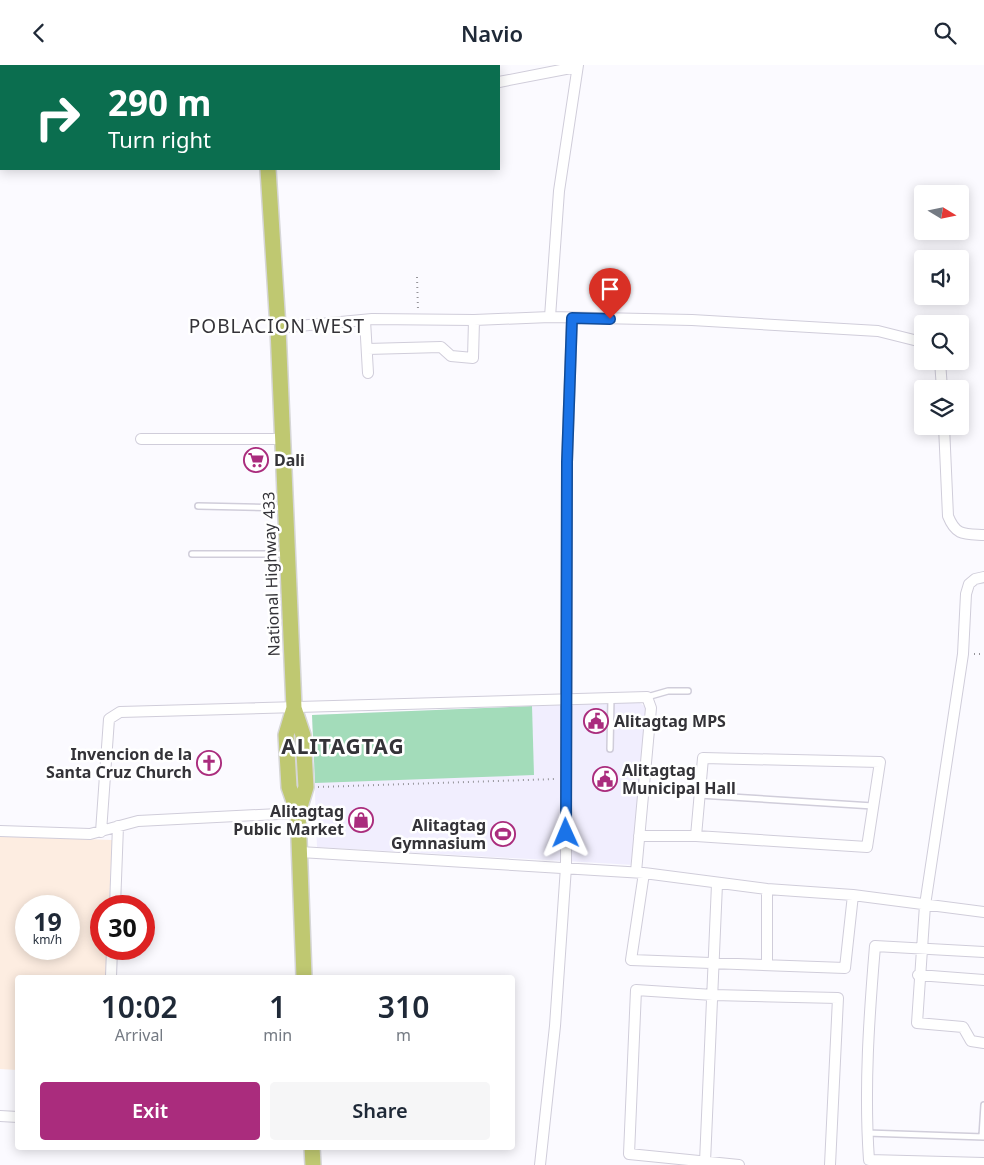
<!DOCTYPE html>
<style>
:root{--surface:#fff;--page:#f6f6f7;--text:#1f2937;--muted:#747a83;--accent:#aa2c7d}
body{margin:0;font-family:"Noto Sans",sans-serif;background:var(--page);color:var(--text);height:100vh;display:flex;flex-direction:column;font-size:19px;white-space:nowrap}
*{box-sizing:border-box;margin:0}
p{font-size:16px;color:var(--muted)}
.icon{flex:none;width:28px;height:28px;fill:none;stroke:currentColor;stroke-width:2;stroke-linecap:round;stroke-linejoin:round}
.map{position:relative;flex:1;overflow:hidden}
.drawer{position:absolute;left:15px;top:910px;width:500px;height:175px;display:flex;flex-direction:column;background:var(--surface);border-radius:5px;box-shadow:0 2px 12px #0003}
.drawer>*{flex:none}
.guide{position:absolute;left:0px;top:0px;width:500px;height:105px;box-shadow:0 2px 12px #0003;background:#0b6e4f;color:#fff;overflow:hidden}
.needle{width:32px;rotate:100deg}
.tools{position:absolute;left:914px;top:120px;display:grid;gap:10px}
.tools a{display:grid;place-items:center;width:55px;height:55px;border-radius:5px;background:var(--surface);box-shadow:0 2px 12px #0003;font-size:25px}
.speed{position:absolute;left:15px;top:830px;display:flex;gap:10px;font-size:25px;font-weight:700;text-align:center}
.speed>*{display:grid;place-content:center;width:65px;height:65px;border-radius:50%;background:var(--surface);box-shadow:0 2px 12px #0003;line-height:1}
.speed small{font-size:12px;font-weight:400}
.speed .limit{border:8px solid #d22;background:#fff;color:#111}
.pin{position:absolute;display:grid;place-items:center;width:42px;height:42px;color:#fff;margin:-51px -21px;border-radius:50% 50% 50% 0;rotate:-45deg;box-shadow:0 0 5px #0007}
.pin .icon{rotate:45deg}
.me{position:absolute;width:55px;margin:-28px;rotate:359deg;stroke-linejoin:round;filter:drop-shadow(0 0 4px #0008)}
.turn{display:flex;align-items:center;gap:18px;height:105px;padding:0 25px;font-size:22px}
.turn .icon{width:65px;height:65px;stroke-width:2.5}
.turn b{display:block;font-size:35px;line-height:42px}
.eta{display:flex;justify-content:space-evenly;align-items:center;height:85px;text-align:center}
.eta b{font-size:30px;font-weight:600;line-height:35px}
.cta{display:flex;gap:10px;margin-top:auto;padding:10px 25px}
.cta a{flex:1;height:58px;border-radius:5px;background:var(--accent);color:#fff;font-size:20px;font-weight:600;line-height:58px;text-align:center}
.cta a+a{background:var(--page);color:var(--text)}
header{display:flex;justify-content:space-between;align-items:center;height:65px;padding:0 25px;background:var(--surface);font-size:22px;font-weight:600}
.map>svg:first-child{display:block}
</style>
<header><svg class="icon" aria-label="back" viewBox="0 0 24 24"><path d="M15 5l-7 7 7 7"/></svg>Navio<svg class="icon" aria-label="search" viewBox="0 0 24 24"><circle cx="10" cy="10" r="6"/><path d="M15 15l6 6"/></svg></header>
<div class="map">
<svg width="984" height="1100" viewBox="0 0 984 1100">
<rect width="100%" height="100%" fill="#fbfaff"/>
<path fill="#f1eefe" d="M638,637L646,642L634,800L317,782L312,650Z"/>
<path fill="#fdede1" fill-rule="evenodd" d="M0,771L112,775L109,841H101V884H108L106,912H18L17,1005L0,1004ZM26,841H69V884H26Z"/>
<path fill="#a3dcba" d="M532,641L534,710L315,718L312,650Z"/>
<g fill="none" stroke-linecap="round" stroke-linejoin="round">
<defs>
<path id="service" d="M198,441L285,443
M192,489H287
M647,632L668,626H688
M610,684L611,633
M699,730L873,741
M867,1068L984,1072
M982,1071L984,1040"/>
<path id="minor" d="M499,17L576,2
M550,252L559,126L578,0
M365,255L368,308
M278,263L372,254L474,255L550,252L692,255L878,266L922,277
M367,284L441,282L451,291L473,293L474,255
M940,296L942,324
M944,361L948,451C956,471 964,469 984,470
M141,374H282
M984,512L975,514L969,519L966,529L963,589L925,840L917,958L963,962L971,976L984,978
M0,766L90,769L138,756L298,748
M101,767L109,654L120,647L647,632L651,643L636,807
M639,771H696L867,782L880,697L703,693L696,771
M300,787L644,808L767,824L853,830L984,847
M644,808L631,895L845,903L853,830
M115,841L118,761
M984,887L875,881C869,952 864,1024 869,1095L984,1098
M767,900V824
M918,910L984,915
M111,912L112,884
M0,1051L18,1052
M705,1097L717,819
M540,1100L555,961L566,802L567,397L572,253
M739,1100L629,1089L636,925L713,930L838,933L830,1100"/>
<path id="primary" d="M262,0V1
M268,104L278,263L294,643L303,670L306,722L298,748
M294,643L286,670L289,722L298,748L304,912
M312,1082L313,1100"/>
</defs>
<use href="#service" stroke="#d0cdda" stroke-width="8"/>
<use href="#minor" stroke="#d0cdda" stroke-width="12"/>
<use href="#primary" stroke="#d6d6d7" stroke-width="18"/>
<path stroke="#96959a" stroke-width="2" stroke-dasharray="1 4" stroke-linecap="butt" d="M417,212L418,245
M974,589H984
M318,722L556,714"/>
<use href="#service" stroke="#fff" stroke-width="5"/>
<use href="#minor" stroke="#fff" stroke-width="10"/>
<use href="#primary" stroke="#bfc871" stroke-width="15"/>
</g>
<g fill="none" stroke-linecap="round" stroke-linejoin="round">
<defs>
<path id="route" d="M566,768L567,397L572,253L610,254"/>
</defs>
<use href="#route" stroke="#114b97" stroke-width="12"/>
<use href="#route" stroke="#1a73e8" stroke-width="9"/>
</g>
<defs>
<symbol id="supermarket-ring" viewBox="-11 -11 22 22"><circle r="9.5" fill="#fff" stroke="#aa2c7d" stroke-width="1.5"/><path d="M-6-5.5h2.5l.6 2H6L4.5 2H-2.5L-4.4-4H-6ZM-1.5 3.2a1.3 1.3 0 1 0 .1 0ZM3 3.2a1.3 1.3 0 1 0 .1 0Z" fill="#aa2c7d"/></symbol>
<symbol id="civic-ring" viewBox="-11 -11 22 22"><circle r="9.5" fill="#fff" stroke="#aa2c7d" stroke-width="1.5"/><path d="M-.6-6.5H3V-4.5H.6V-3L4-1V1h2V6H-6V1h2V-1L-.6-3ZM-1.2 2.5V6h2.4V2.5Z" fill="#aa2c7d"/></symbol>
<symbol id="church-ring" viewBox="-11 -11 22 22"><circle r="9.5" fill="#fff" stroke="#aa2c7d" stroke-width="1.5"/><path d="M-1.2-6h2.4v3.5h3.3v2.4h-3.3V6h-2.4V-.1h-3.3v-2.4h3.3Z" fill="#aa2c7d"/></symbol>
<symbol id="shop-ring" viewBox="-11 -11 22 22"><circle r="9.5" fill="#fff" stroke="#aa2c7d" stroke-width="1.5"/><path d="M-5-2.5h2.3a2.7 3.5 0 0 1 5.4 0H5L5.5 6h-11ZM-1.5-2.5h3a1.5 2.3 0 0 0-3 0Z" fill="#aa2c7d"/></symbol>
<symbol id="stadium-ring" viewBox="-11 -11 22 22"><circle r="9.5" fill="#fff" stroke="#aa2c7d" stroke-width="1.5"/><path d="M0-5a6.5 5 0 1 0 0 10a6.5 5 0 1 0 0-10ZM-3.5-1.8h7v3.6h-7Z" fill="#aa2c7d"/></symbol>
</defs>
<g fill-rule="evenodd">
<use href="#supermarket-ring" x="242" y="381" width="28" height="28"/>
<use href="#civic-ring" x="582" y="642" width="28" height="28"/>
<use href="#church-ring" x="195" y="684" width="28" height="28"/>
<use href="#civic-ring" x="591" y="700" width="28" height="28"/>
<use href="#shop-ring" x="347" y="741" width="28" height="28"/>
<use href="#stadium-ring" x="489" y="755" width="28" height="28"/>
</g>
<g text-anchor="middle" stroke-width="5" stroke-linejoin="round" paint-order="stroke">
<g font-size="16" font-weight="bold" fill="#343338" stroke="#fff" text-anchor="start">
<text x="274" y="401">Dali</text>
<text x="614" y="662">Alitagtag MPS</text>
<text x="192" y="695" text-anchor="end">Invencion de la<tspan x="192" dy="18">Santa Cruz Church</tspan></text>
<text x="622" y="711">Alitagtag<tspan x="622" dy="18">Municipal Hall</tspan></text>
<text x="344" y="752" text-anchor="end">Alitagtag<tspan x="344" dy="18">Public Market</tspan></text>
<text x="486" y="766" text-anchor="end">Alitagtag<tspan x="486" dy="18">Gymnasium</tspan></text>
</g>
<g font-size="16" fill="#343338" stroke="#fff">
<text transform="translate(271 509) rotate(-92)" y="6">National Highway 433</text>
</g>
<g font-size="19" letter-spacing="1" fill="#343338" stroke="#fff">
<text x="277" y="268">POBLACION WEST</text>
</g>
<g font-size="21" font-weight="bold" letter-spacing="1" fill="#343338" stroke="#fff">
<text x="343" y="689">ALITAGTAG</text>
</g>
</g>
</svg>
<div class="tools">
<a><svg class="needle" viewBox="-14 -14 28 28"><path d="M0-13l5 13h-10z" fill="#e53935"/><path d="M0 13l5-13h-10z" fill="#747a83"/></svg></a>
<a><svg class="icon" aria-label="sound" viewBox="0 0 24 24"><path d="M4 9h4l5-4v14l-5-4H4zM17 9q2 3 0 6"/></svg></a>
<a><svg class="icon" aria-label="search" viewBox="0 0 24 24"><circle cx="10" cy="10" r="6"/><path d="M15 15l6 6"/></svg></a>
<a><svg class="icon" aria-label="layers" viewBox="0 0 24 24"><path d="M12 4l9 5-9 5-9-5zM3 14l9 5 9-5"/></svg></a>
</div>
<div class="speed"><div>19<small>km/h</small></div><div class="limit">30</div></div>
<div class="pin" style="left:610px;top:254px;background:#d93025"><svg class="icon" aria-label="arrive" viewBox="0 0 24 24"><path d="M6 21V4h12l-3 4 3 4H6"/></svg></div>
<svg class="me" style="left:566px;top:768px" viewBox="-20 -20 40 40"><path d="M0-17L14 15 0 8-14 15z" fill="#1a73e8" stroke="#fff" stroke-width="4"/></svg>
<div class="guide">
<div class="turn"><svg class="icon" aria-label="right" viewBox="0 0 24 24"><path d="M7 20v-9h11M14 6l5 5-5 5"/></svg><div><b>290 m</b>Turn right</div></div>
</div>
<section class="drawer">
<div class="eta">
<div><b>10:02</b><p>Arrival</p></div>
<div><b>1</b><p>min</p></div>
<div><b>310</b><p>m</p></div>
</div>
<div class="cta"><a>Exit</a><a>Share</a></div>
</section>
</div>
